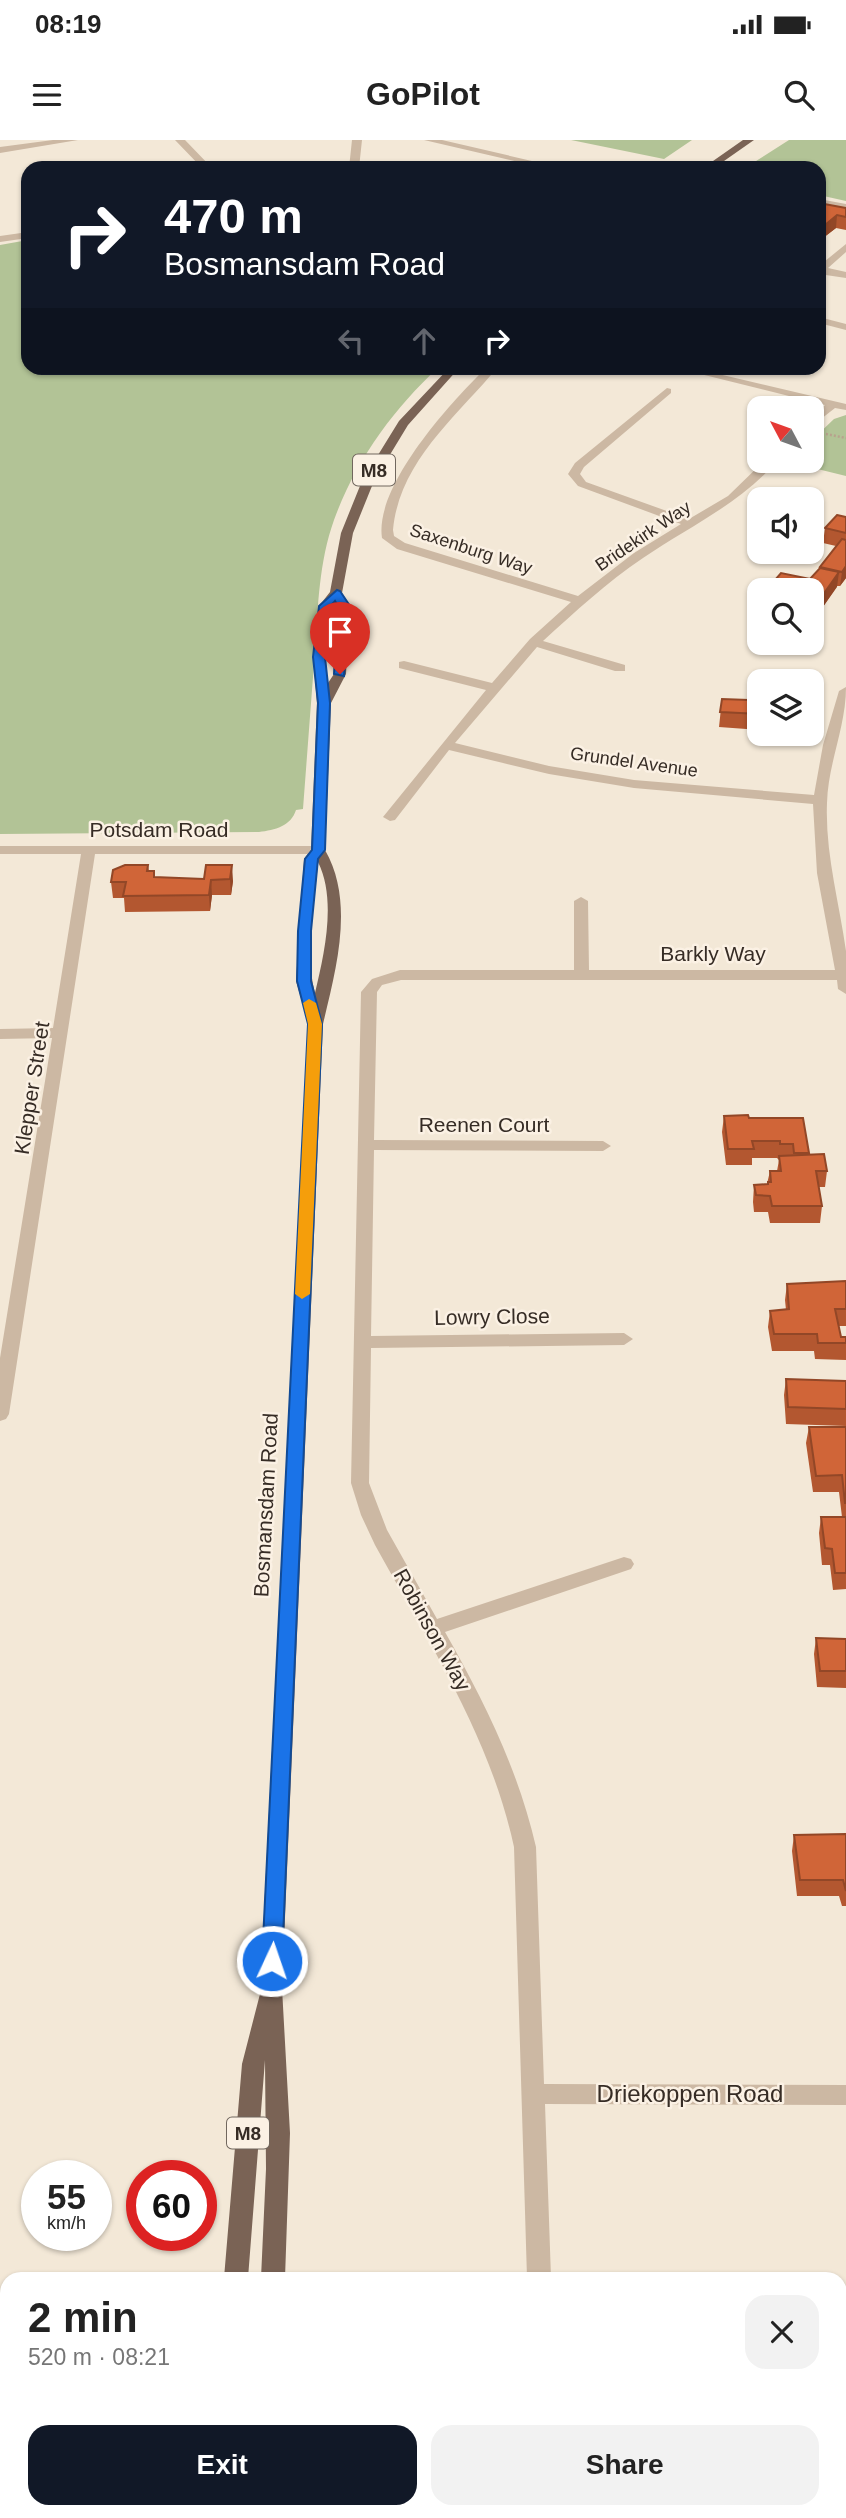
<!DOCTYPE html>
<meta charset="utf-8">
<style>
:root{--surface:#fff;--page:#f2f2f2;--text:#222;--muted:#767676;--accent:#111827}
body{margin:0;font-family:Helvetica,sans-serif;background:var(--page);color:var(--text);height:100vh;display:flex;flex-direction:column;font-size:26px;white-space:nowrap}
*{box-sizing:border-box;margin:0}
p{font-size:23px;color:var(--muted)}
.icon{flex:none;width:38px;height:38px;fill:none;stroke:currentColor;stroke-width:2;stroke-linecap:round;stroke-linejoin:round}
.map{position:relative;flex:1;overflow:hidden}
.details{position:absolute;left:0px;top:2132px;width:847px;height:247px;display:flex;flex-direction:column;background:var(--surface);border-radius:21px 21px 0 0;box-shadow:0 2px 5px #0004}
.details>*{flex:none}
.banner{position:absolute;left:21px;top:21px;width:805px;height:214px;border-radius:21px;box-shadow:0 2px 5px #0004;background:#111827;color:#fff;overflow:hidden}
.needle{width:46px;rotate:311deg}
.buttons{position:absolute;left:747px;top:256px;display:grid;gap:14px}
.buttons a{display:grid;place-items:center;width:77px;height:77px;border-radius:14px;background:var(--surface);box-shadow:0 2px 5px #0004;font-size:35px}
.speed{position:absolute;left:21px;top:2020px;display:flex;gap:14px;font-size:35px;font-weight:700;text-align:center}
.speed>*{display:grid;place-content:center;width:91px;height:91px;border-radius:50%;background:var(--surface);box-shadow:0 2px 5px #0004;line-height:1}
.speed small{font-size:18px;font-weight:400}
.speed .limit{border:10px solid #d22;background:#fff;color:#111}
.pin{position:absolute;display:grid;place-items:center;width:60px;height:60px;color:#fff;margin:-72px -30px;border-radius:50% 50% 50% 0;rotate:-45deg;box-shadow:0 0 7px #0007}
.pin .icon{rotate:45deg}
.me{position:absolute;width:77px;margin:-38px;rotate:3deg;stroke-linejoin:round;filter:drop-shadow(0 0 5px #0008)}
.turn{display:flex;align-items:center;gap:24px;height:147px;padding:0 28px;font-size:32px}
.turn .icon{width:91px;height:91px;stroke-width:2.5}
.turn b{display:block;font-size:49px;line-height:60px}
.lanes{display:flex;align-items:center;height:66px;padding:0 28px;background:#0003;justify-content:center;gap:35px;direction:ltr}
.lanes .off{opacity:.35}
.round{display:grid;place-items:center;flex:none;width:74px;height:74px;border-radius:21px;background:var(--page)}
.summary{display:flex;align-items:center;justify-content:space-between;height:119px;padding:0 28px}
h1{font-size:42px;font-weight:800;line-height:52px}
.cta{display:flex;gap:14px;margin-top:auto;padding:14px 28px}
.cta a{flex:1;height:80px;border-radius:21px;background:var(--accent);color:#fff;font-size:28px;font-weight:800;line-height:80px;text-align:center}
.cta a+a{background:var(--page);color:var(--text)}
.status{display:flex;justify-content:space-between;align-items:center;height:49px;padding:0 35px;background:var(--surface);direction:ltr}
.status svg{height:19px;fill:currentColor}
header{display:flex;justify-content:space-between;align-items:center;height:91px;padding:0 28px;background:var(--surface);font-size:32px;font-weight:800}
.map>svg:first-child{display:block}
</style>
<div class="status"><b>08:19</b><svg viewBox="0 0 49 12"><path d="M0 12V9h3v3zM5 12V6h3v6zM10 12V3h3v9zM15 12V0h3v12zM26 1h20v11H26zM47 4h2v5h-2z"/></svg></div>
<header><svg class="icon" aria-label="menu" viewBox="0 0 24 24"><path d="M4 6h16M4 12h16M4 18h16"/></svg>GoPilot<svg class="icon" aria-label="search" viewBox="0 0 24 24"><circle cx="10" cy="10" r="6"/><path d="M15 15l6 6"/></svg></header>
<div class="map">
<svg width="846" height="2378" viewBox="0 0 846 2378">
<rect width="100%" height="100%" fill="#f3e8d7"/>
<path fill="#b2c396" d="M571,0H692L664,19Z
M789,0H846V61L819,55V28H745Z
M28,100V228H438C393,269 355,322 334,380C319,422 318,466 315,511C311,563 307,616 303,669L296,670C291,686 275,690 259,692L0,694V105Z
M846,275V336L789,322L812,320V300L834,279Z"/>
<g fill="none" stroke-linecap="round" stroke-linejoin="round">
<path stroke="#b8a28d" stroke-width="2.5" stroke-dasharray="2 2" stroke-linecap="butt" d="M826,294L846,298"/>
<path stroke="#b8a28d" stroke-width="5" stroke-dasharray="4.5 4.5" stroke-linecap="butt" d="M644,2371L649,2378"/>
<path fill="#ccb8a3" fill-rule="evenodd" d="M53,0H78L0,13V7Z
M175,0H185L212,28H202Z
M352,0H362L359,28H349Z
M424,0H442L562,28H544Z
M819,59L846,64V70L819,65Z
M28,92V98L0,102V96Z
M846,104V112L828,128L846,132V138L819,134V126Z
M819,177L846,184V190L819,183Z
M486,228H497C457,276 399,322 393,390L394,396L405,403L578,456L634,413L681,384L578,346L568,334L575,323L667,248L671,249V253L584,327L580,334L586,342L689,379L728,356L765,320H778C740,364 690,386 643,418C607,442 575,472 543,501L625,525V531H615L537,507L455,603L549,626L634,640L814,655L823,605L839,551L846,547C846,587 828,623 827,663C825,713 839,761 846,811C846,825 846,840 846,854L838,849L837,840H401L382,845L377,852L374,1000L603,1001L611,1006L603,1011L374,1010L371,1196L624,1193L633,1199L624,1205L371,1208L369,1343L387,1390L437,1479L624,1417L631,1419L634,1424L631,1429L445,1492C484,1561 518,1629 536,1707L544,1944L846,1945V1965L545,1964L551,2138H527L514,1707C490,1596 429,1503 375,1405L361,1375L351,1343L361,852L372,839L400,830H574V761L581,757L588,761L589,830H835L817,733L813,664L634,648L549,634L449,610L395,680L390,681L383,677L486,550L399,528V522L404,521L492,543L530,499L571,462L397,409L382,398C374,346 452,261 486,228Z
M676,228H693L846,264V270L835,268L812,286V277L825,265Z
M0,706H318L325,710L318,714H95L9,1274L6,1279L0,1281V1218L52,898L0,899V889L53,888L81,714H0Z
M537,2371H563V2378H537Z
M712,2371H738L739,2378H713Z"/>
<path fill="#7a6355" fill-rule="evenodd" d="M743,0H754L714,28H703Z
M449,228H459L408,285L374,341L353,393L342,453L350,466L346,534L331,563L325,710C355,762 336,829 323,884L282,1848L290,1993L285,2138H261L266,2029L265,1920L248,2138H224L242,1924L260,1854L308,882L296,841L304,719L311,710L317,563L313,517L319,466L330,452L341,393L362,341L399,281ZM335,462L338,466L334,534L328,543L325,517L331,467ZM318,722C337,760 324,815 315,853C304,813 315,763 318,722Z
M223,2371H249V2378H223Z"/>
</g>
<path fill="#b35730" d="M819,63L846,68V90L836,88L823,98L819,97Z
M846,377V438L840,446H837L818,474L812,473V450H768V448L810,439L820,428L836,406L823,403L825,388Z
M760,543V590L719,587L722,559L749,560Z
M148,725L149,731L155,737L204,739L206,725L233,741L231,755H212L210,771L125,772L124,758H113L111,742Z
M724,976L749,978L809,1013V1015L827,1031L825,1047H819L822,1066L820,1083H770L768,1072H754L753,1062L754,1045L767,1044L770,1031H777L779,1020L777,1018H752V1025H726L722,992Z
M846,1141V1186H839L841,1197H846V1220L815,1219L814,1211H772L768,1187L770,1171L786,1170L785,1160L787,1144Z
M786,1239L846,1241V1286L786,1284L784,1255Z
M809,1287H846V1449L833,1450L830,1425H822L819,1393L821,1377H842L839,1352H813L806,1303Z
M816,1498L846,1499V1548L817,1547L814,1514Z
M846,1694V1766H842L839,1756H797L792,1711L794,1695Z"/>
<path fill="#924727" d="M837,75L836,88L823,98L825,85Z
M846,426V438L840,446L842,432Z
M839,432L837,447L818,474L820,459Z
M232,725L233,741L231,755L230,739Z
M211,740L212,755L210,771L209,755Z"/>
<path fill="#d06538" stroke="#924727" stroke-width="2" d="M819,63L846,68V77L837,75L825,85L819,84Z
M837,375L846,377V393L825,388Z
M842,399L846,400V426L842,432L820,427Z
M820,428L839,432L820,459L812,458V450H775L768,448L781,433L810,439Z
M770,537L789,541H768Z
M752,543H760V574L720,572L722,559L749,560Z
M125,725H148L147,731H154V737L204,739L206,725H232L230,739L211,740L209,755L123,756L126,742H111L113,730Z
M748,975L749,978H803L809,1013H794L793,1004H780V1001H752L754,1009H728L724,976Z
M824,1014L827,1031H816L822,1066H772L770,1056L756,1055L754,1045L768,1044V1042H771L770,1031H781L779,1016Z
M846,1141V1169H835L841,1197H846V1203H818L817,1194H774L770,1171L789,1169L787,1144Z
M786,1239L846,1241V1269L788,1267Z
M809,1287H846V1363H845L842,1335L816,1336Z
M821,1377H846V1433H835L832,1409L825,1408Z
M816,1498L846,1499V1531H820Z
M846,1694V1751L843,1740H800L794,1695Z"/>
<path fill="#1a73e8" stroke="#114b97" stroke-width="2" d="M337,450L340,451L350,466L344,536L334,534L338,466L335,461L330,467L325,517L330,563L325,710L318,719L311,791V841L322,884L282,1821L279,1827L272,1830L265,1827L262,1821L308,884L297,841L298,791L305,719L312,710L318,563L313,517L319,466Z"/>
<path fill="#f59e0b" d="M309,859L316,863L322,884L310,1154L302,1159L295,1154L308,884L303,863Z"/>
<g text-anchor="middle" stroke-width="5" stroke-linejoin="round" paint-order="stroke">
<g font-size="18" fill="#362c25" stroke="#fbf1e4">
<text transform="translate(643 396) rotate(-34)" y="6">Bridekirk Way</text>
<text transform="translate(471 409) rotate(18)" y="6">Saxenburg Way</text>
<text transform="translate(634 622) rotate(8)" y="6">Grundel Avenue</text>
</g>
<g fill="#fbf1e4" stroke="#71675e" stroke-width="2">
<rect x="353" y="314.5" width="42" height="31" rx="5"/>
<rect x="227" y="1977.5" width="42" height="31" rx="5"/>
</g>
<g font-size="19" font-weight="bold" fill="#362c25">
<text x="374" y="337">M8</text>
<text x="248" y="2000">M8</text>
</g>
<g font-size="21" fill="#362c25" stroke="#fbf1e4">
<text x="159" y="697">Potsdam Road</text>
<text x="713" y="821">Barkly Way</text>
<text transform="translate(32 948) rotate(-81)" y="7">Klepper Street</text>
<text x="484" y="992">Reenen Court</text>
<text transform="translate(492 1177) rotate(-1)" y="7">Lowry Close</text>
<text transform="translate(266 1365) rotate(-87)" y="7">Bosmansdam Road</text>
<text transform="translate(432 1490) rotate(61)" y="7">Robinson Way</text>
</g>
<g font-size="24" fill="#362c25" stroke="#fbf1e4">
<text x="690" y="1962">Driekoppen Road</text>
</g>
</g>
</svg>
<div class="buttons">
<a><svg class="needle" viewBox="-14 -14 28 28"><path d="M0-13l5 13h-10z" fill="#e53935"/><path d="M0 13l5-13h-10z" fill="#767676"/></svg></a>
<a><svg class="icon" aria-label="sound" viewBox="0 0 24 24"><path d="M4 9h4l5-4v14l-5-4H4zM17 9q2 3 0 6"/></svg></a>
<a><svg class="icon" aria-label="search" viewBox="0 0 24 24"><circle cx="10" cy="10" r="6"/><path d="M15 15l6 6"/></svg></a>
<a><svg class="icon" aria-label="layers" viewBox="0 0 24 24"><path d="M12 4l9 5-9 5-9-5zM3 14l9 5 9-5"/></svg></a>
</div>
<div class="speed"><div>55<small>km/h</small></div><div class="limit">60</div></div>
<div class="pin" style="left:340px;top:534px;background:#d93025"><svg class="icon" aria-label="arrive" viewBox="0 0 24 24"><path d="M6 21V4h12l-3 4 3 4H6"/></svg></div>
<svg class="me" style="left:272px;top:1821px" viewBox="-20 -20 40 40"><circle r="17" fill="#1a73e8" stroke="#fff" stroke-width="3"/><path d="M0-11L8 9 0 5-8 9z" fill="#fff"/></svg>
<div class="banner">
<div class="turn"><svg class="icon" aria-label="right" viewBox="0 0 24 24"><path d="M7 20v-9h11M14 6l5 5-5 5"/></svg><div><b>470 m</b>Bosmansdam Road</div></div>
<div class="lanes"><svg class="icon off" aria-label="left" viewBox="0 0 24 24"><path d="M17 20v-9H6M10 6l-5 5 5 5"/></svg><svg class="icon off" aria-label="ahead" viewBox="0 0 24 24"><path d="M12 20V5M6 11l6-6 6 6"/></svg><svg class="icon" aria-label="right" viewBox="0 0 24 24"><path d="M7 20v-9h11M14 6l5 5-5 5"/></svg></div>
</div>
<section class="details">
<div class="summary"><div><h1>2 min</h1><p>520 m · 08:21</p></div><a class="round"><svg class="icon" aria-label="close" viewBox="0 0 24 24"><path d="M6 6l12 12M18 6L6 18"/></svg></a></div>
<div class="cta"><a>Exit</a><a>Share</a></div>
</section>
</div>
